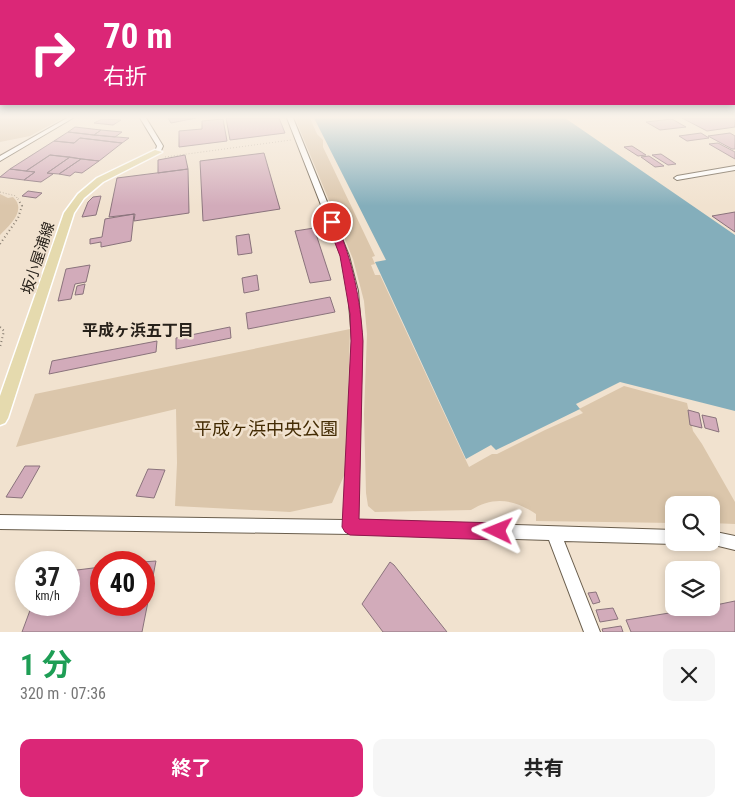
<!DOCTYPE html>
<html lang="ja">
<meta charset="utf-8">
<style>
:root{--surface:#fff;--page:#f6f6f6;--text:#222;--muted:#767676;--accent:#db2777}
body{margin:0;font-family:"Roboto Condensed","Noto Sans JP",sans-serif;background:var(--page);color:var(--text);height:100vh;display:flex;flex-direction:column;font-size:19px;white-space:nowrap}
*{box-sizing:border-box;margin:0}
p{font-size:16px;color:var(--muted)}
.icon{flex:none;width:28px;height:28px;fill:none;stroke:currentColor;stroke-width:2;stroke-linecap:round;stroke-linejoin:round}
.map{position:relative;height:632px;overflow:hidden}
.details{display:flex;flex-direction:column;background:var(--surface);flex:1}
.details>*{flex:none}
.top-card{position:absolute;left:0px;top:0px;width:735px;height:105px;box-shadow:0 2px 8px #0003;background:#db2777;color:#fff;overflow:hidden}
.buttons{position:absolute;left:665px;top:496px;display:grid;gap:10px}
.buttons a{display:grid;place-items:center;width:55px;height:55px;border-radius:10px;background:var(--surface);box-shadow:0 2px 8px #0003;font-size:25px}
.speed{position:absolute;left:15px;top:551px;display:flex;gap:10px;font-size:25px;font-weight:700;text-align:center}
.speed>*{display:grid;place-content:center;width:65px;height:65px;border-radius:50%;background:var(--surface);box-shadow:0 2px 8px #0003;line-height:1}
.speed small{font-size:12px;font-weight:400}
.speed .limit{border:8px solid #d22;background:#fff;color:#111}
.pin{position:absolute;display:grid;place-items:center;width:42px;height:42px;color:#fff;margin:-21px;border:2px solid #fff;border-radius:50%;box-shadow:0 1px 5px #0007}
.me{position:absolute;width:55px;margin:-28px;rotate:272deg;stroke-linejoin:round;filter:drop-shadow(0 0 4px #0008)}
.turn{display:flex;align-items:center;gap:18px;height:105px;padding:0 20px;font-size:22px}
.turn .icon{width:65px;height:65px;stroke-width:2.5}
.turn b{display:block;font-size:35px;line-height:42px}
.round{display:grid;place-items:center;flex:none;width:52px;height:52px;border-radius:10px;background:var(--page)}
.headline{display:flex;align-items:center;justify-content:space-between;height:85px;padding:0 20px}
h1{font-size:30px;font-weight:700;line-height:38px;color:#1e9e55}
.action{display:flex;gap:10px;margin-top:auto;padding:10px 20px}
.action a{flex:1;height:58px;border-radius:10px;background:var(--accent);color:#fff;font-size:20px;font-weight:700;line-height:58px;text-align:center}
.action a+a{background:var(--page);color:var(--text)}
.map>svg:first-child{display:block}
</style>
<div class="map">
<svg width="735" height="632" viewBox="0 0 735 632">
<rect width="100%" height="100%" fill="#f1e2cf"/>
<path fill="#dbc6ab" d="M0,118H63L30,136L0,142Z
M295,118H310L317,134L323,140V147L375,256L372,257L375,264L371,265L375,275H380L469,467L492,454H497L545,430L583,413L579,409L624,386L687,403L693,431L702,444L735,502V524L711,523V505H674V523L536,521V514C514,499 493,496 471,510L375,512L368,506L366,493L364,414L367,334L364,301L353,259Z
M0,194L8,198L13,197C27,210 10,225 0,235Z
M350,329L346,471L332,503L290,512L175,506L177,463L176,409L16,447L35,394Z"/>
<path fill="#84aebb" d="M314,118H565L735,235V411L620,382L576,404L580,409L496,450L491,445L466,459L375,262L386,260Z"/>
<path fill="#d2abba" stroke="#8a737c" d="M168,118H196L171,123Z
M226,118H279L285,133L230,140Z
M682,118H732L735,119V127L707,131Z
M102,119L121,120L113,125L94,123Z
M223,119L227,141L179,147V131L202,129V121Z
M672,119L686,127L660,130L646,122Z
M75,127L101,130L94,135L68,132Z
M101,130L122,132L115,137L94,135Z
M68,132L94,135L129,138L122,143L80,138L74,143L54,141Z
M701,133L709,138L687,141L679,136Z
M730,133L735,136V149H732L708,136Z
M80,138L122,143L99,161L50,155L26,171L10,169L54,141L74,143Z
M718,143L735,152V159L709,144Z
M632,146L646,155L638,156L624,147Z
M264,153L280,209L203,221L200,161Z
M661,154L676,164L668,165L652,155Z
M50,155L70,157L47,173L53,174L41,182L24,180L35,172L26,171Z
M185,155L188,169L158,173V160Z
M649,156L664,166L655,167L641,157Z
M70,157L81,159L59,174L47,173Z
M81,159L99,161L82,173L75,172L70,176L59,174Z
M10,169L26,171L35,172L24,180L0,177Z
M188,169L189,213L134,221L135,214L109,217L117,178Z
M28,191L42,193L36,198L22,196Z
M101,196L96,215L82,217L88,202L93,197Z
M735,212V232L712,216Z
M134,214L131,241L101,247V242L90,244V239L102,237L105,219Z
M314,228L331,280L310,283L295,231Z
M249,234L252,253L238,255L236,236Z
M90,265L86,282L75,284L71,299L58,301L66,269Z
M257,275L259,290L244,293L242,278Z
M85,284L83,294L75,295L77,286Z
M330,297L335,312L248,329L246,313Z
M230,327L231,338L176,349V338Z
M157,341L156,352L49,374L52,361Z
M688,410L699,413L702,428L690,425Z
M702,415L716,418L719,432L705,428Z
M25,466H40L22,498L6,497Z
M148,469L165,470L154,498L136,496Z
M156,561L142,632H22L32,605H69V571L101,567V605H144V562H142Z
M390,562L394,565L447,632H383L362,604Z
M596,592L600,602L593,604L588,593Z
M735,601V632H631L626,620L700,608H711V606Z
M613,608L618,619L600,622L596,610Z
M621,626L623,632H603L602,629Z"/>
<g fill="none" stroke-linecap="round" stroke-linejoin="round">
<defs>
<path id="minor" d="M67,118H73L0,161V156Z
M140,118H146L163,146L160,153L155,152L157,146Z
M287,118H293L349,256L358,291L362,341L358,520L674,530V542H679L674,544L564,541L600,632H584L549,540L351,534L0,529V515L344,520L352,341L348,291L341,256Z
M735,166V170L677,180L674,178L677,176Z
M711,531L735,536V550L706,543L711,542Z"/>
<path id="major" d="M155,150L162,152L103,182L84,198L74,213L8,418L5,423L0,425V396L64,213L78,194L97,178Z"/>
</defs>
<use href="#minor" stroke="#6a5e4d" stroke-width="2"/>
<use href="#major" stroke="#fff" stroke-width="3"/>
<path stroke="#897f72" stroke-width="1" stroke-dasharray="0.5 2.5" stroke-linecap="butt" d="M165,157L291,140
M0,192L16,196L18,200"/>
<path stroke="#897f72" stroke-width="2" stroke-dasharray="1 3" stroke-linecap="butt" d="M0,244L18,218L22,206L18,199
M0,327L4,331L0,347"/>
<use href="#minor" fill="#fff" fill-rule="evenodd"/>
<use href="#major" fill="#e5daae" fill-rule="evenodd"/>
</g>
<linearGradient id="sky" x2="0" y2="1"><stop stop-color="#80b2d6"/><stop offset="0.57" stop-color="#f9f2e9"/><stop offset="1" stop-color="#f9f2e9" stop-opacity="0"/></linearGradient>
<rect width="735" height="206" fill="url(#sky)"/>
<path fill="#db2777" stroke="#8e194d" d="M328,220H332L336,222C353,263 360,297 363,341L359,519L498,523L504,525L506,531L504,537L498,540L350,535L345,532L342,527L351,341L350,314L340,256L327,222Z"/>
<g text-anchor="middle" stroke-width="5" stroke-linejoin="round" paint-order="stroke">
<g font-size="15" fill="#27211a" stroke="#f1e2cf">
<text transform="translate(38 258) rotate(-72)" y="5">坂小屋浦線</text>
</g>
<g font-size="16" font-weight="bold" fill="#27211a" stroke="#f1e2cf">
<text x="138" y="336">平成ヶ浜五丁目</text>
</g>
<g font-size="18" fill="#432b03" stroke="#f1e2cf">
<text x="266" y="435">平成ヶ浜中央公園</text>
</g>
</g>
</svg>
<div class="buttons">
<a><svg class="icon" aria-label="search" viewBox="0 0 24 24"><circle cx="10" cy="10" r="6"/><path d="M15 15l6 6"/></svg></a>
<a><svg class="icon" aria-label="layers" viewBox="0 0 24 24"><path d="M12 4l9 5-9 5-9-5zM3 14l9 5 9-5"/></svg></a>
</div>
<div class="speed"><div>37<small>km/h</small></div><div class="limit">40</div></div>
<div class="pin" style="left:332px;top:222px;background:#d93025"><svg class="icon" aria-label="arrive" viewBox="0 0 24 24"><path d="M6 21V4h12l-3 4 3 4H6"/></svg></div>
<svg class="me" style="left:498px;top:531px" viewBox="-20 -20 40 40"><path d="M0-17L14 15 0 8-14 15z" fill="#db2777" stroke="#fff" stroke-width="4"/></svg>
<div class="top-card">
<div class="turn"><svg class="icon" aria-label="right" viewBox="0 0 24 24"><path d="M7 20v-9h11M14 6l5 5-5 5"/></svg><div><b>70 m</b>右折</div></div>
</div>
</div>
<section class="details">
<div class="headline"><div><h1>1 分</h1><p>320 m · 07:36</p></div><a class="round"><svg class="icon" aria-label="close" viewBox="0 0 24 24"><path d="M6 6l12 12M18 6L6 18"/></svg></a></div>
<div class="action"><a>終了</a><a>共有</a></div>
</section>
